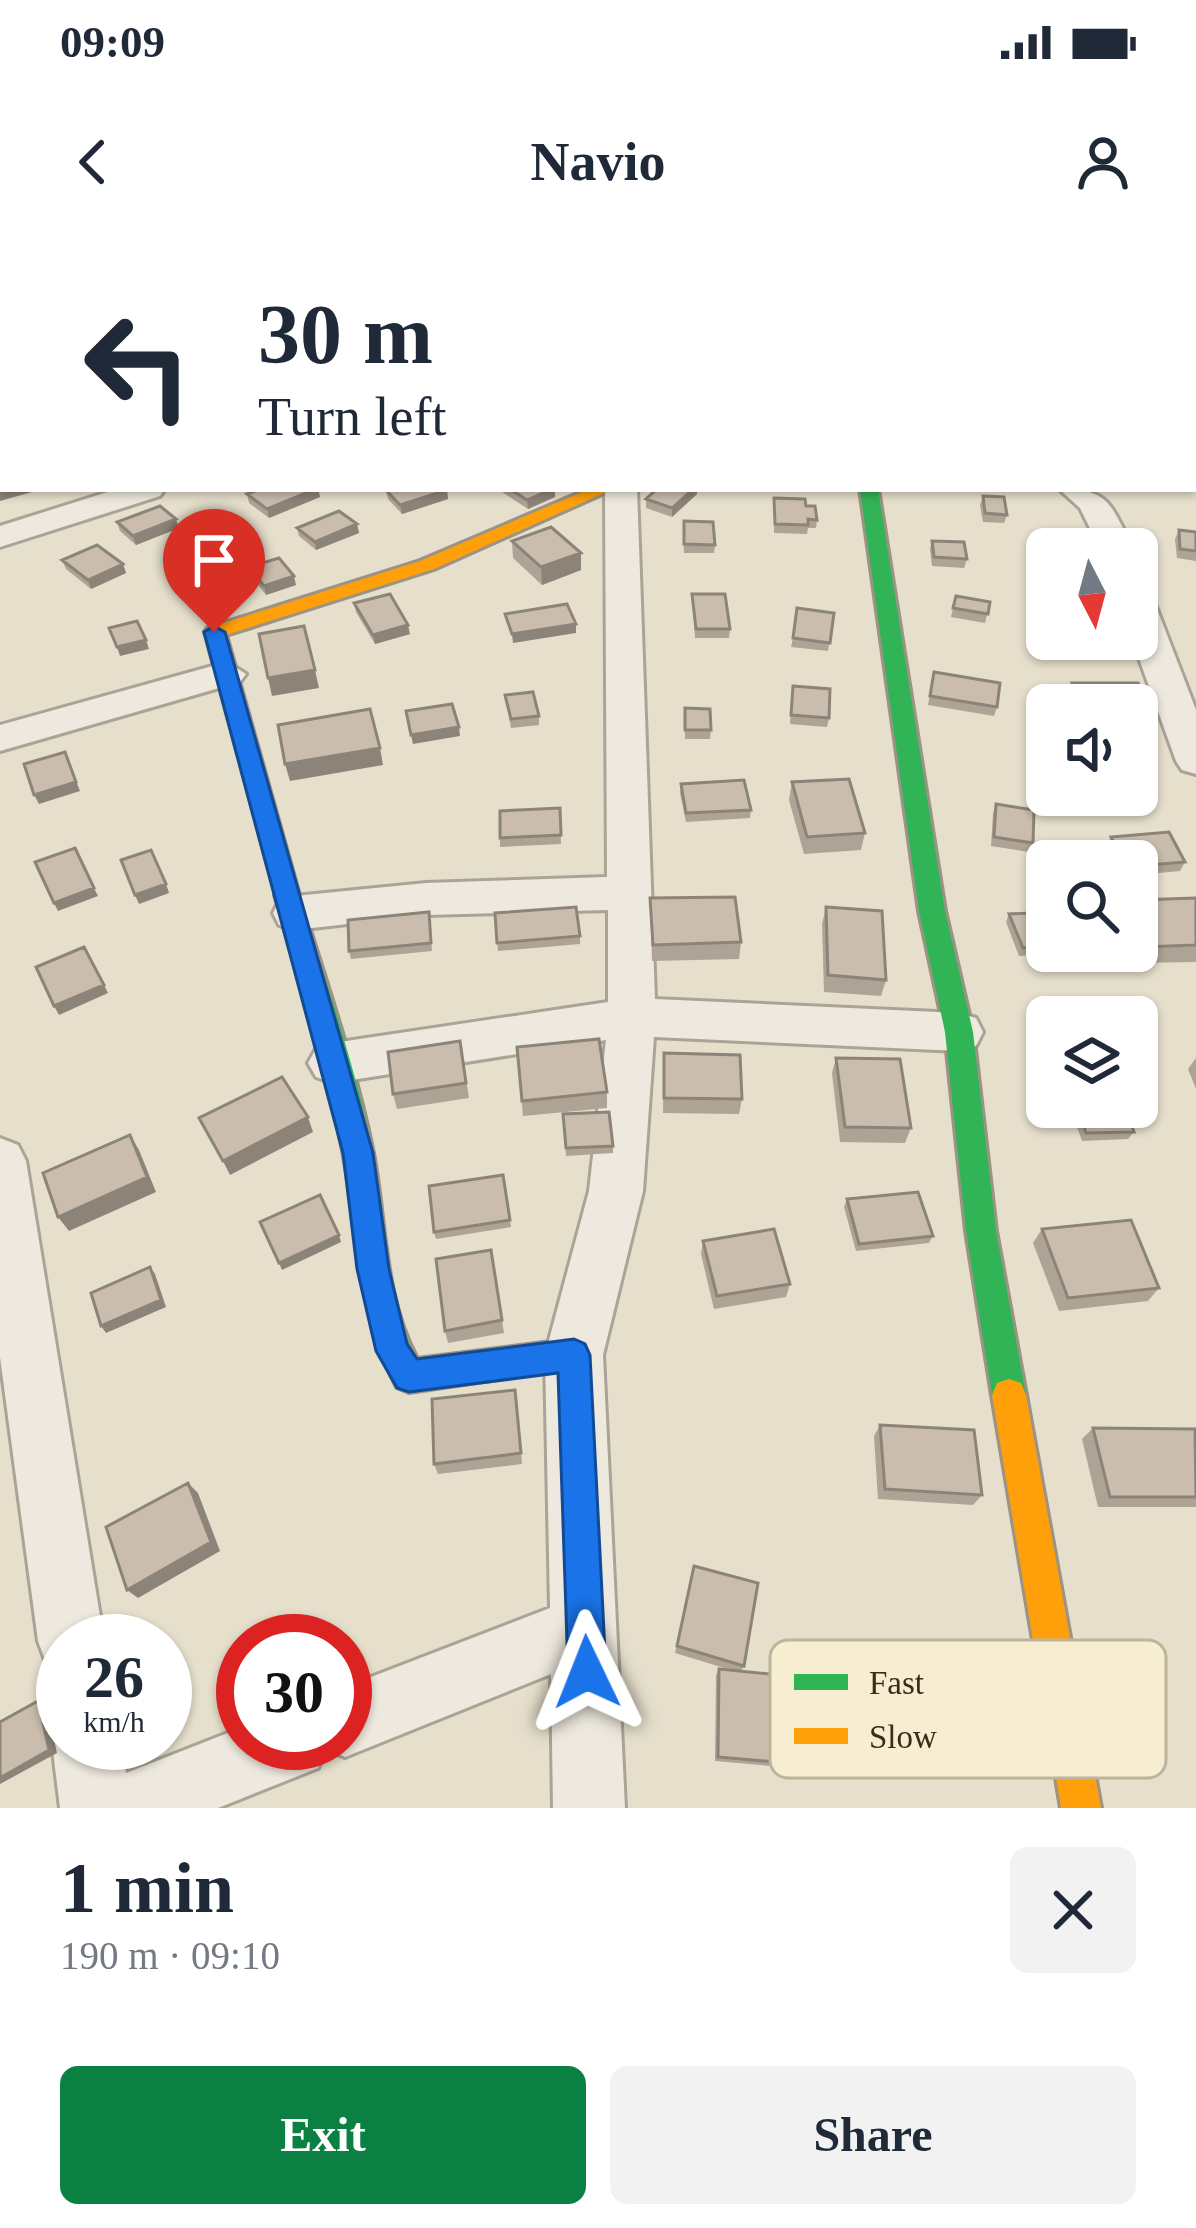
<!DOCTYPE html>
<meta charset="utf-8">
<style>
:root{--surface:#fff;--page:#f2f2f3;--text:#1f2937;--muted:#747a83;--accent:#0b8043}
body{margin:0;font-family:Georgia,serif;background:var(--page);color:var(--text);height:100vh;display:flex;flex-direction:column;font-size:45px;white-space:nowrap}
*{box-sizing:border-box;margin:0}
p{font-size:39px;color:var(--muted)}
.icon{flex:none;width:66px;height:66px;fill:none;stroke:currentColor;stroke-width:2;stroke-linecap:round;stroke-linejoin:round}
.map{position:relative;height:1568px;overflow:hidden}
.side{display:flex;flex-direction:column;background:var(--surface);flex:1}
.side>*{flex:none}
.hud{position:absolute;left:0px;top:0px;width:1197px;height:252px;box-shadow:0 3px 9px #0004;background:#fff;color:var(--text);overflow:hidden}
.needle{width:78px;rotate:174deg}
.controls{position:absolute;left:1026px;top:288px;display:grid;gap:24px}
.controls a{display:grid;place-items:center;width:132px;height:132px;border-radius:18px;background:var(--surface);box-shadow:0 3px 9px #0004;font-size:60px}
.speed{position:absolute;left:36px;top:1374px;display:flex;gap:24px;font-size:60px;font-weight:700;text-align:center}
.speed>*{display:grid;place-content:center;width:156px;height:156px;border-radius:50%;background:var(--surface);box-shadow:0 3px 9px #0004;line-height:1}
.speed small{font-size:30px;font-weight:400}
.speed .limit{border:18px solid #d22;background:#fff;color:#111}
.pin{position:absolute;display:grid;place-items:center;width:102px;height:102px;color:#fff;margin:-123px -51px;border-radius:50% 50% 50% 0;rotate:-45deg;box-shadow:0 0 12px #0007}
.pin .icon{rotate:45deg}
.me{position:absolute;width:132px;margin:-66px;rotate:358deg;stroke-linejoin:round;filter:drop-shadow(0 0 9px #0008)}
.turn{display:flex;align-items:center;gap:42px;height:252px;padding:0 60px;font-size:54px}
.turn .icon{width:156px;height:156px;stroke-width:2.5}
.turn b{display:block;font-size:84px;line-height:102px}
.round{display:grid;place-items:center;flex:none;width:126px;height:126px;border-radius:18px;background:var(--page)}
.summary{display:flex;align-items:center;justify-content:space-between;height:204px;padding:0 60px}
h1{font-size:72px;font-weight:800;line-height:90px}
.primary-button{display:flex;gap:24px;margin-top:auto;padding:24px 60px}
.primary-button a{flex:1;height:138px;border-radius:18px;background:var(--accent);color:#fff;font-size:48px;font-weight:800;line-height:138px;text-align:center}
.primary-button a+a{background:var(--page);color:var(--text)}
.status{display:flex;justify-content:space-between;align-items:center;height:84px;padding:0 60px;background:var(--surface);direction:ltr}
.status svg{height:33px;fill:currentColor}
header{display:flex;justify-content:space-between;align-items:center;height:156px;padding:0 60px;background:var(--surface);font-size:54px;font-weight:800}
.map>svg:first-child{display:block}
</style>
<div class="status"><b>09:09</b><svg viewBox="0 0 49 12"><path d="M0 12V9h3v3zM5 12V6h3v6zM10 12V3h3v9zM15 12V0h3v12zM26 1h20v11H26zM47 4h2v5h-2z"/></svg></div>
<header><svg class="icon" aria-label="back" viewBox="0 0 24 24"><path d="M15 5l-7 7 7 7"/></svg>Navio<svg class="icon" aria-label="person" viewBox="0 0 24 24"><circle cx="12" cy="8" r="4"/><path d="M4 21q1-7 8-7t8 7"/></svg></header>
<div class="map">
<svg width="1196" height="1568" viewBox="0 0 1196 1568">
<rect width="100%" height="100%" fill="#e6dfcc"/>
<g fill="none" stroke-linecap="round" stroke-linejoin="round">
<defs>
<path id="street" d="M124,0H148L149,3H125Z
M786,0H810L811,3H787Z
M982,0H1007L1009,3H984Z
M1161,0H1187L1189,3H1163Z
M3,43V59L0,60V44Z
M3,152V170L0,171V153Z
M1194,182H1196V200H1194Z
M117,249H165L160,256L0,307V286Z
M605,249H637L655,759L959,773L976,778L983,792L976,806L959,811L654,797L643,951L603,1115L625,1568H553L551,1434L345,1517L326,1509L318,1528L218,1568H60L52,1503L63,1478V1503H122L126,1533L243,1487V1503H345V1447L550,1368L545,1115L589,951L606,800L333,843L316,837L308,823L316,809L333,803L608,762V670L426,675L295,690L279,685L273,673L279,661L295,656L426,643L607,637Z
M1059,249C1112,249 1110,266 1134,309H1100L1080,268Z
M1137,353L1155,364L1196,470V534L1182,530L1176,521L1132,399H1137Z
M227,422L246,434L240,442L0,511V485Z
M0,898L18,905L26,921L104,1401H63V1431L47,1425L38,1401L0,1117Z"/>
<path id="fast" d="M860,249H878L945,671L973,792L996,991L1026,1155L1021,1167L1009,1171L997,1167L992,1155L966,991L945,792L919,671Z
M287,646L299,655C325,740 355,825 373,913C386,981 383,1056 417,1119L574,1099L586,1104L590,1115L586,1126L409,1152L397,1147C356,1070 359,989 342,906C325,821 298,738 275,655Z"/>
<path id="slow" d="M589,249H613L434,329L226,395L299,655L287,664L278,661L205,392L208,388L420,321Z
M1009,1139L1021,1143L1026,1155L1101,1568H1061L992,1155L997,1143Z"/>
</defs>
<use href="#street" stroke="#aba496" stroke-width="6"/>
<use href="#fast" stroke="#9b9385" stroke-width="6"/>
<use href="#slow" stroke="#9b9385" stroke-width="6"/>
<use href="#street" fill="#eee9de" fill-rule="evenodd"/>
<use href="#fast" fill="#30b455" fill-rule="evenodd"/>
<use href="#slow" fill="#ff9f0a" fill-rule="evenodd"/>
</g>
<path fill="#aea395" d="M318,249L320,257L269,278L249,263L247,254Z
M501,249H555V257L528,269L502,252Z
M386,250H447L448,259L402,274L388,259Z
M697,254L672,277L646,268V259Z
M983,256L1007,275L1004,283L983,282L980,265Z
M774,258L806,266L817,280L816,288H808L807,294L774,293Z
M117,282L179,288L136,305L120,291Z
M357,284L359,293L316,310L299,296L297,288Z
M683,290L715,305L714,313H684Z
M1179,290L1196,292V321L1177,318L1175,299Z
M512,301L581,313V330L542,345L513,318Z
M932,301L967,319L964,328L932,326L930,309Z
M62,320L123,324L126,333L91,349L66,329Z
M249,327L296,345L266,355L251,336Z
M692,354L730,389L729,398H695Z
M956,356L990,362L985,383L951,377Z
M354,363L410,394L375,404L356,372Z
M834,373L828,411L791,407L793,398Z
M934,432L997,467L994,476L928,465Z
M1072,443L1150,467L1146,476H1137V465H1074L1069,452Z
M793,446L829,478L827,487L790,484Z
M505,455L539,476V485L511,488Z
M685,468L711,490L710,499H685Z
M792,542L865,593L861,610L804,614L789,560Z
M681,544L751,570L750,578L686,582L680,553Z
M996,564L1033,603L1029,612L991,606L993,573Z
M560,568L561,604L500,607V598Z
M1111,597L1185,622L1180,631L1137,635V621H1114L1107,606Z
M650,658L741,702L739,719L652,721Z
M1196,658V722L1132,723L1127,711H1137V660Z
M826,667L886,740L881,756L824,752L822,684Z
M429,672L432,711L351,719L349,711Z
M1047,672V711H1072L1071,713L1019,716L1006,682L1009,674Z
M495,673L580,696V704L498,711Z
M460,801L469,858L397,869L393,854Z
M517,807L607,852V868L523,876Z
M664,813L742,859L739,874L663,873Z
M836,818L911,888L905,903L840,902L832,833Z
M1196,818V849L1188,829Z
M1070,867H1125L1134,892L1128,899L1082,901Z
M563,874L613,906V913L566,916Z
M503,935L511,987L436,999L434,992Z
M847,959L933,996L929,1003L856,1011L844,967Z
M1042,989L1159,1048L1148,1061L1059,1071L1033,1003Z
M703,1001L790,1044L786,1057L714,1069L701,1014Z
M491,1010L504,1093L448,1103L445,1091Z
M517,1162L522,1224L438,1234L434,1224Z
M880,1185L982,1255L973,1265L878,1259L874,1196Z
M1093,1188L1196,1193V1267H1098L1082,1199Z
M694,1326L744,1426L741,1431L822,1526L817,1530L715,1521L716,1435L719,1429L734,1431L675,1413Z"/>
<path fill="#8d8479" d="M71,0H101L87,3H72Z
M316,0H339L331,3H317Z
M9,249H30L32,252L0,261V252Z
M318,249L320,257L269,278L267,269Z
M555,249V257L528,269L527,260Z
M693,249H697V254L672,277V268Z
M447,250L448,259L402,274L400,265Z
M176,279L179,288L136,305L133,296Z
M357,284L359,293L316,310L315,302Z
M581,313V330L542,345L541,327Z
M123,324L126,333L91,349L88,340Z
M294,336L296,345L266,355L264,346Z
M576,384V393L513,403L512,394Z
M408,385L410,394L375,404L373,395Z
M146,400L149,409L120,416L117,407Z
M315,430L319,448L272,456L268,438Z
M459,487L460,496L413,504L411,495Z
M380,508L383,525L290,541L285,524Z
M65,512L80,551L39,564L34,555Z
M166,644L169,653L139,664L135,655Z
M94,648L98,656L58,671L54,663Z
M104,745L108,753L59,775L54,766Z
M308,877L313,892L230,935L223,921Z
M130,895L139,910L156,952L69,991L58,977Z
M339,995L341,1002L282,1030L279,1023Z
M150,1027L155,1034L166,1067L106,1093L101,1086Z
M188,1243L198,1253L220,1311L138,1358L127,1350Z
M38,1461L46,1464L57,1513L0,1544V1538Z"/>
<path fill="#cabdad" stroke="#8d8479" stroke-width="3" d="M389,0H428L435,3H396Z
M477,0L470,3H452L446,1Z
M737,0H778L781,3H740Z
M827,0H857L858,3H828Z
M1128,0H1163L1166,3H1131Z
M943,1L945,3L908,2Z
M3,232V249H9L0,252V233Z
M260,249H316L267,269L247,254Z
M391,249H446L447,250L400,265L386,250Z
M510,249H552L527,260Z
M657,249H693L672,268L646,259Z
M983,256L1004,257L1007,275L985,273Z
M774,258L805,259L806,266H815L817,280L808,279V285L775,284Z
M160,266L176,279L133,296L117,282Z
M339,271L357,284L315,302L297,288Z
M684,281L713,282L715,305L684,304Z
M551,287L581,313L541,327L512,301Z
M1179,290L1196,292V311L1180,309Z
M932,301L964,302L967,319L934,317Z
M97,305L123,324L88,340L62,320Z
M279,318L294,336L264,346L249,327Z
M390,354L408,385L373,395L354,363Z
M692,354H725L730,389H696Z
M956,356L990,362L988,374L953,368Z
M567,364L576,384L512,394L505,374Z
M797,368L834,373L830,403L793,398Z
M137,381L146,400L117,407L109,388Z
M304,386L315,430L268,438L259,394Z
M934,432L1000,443L997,467L930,456Z
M1072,443H1138L1150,467H1137V465H1081Z
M793,446L830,449L829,478L791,475Z
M533,452L539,476L511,479L505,455Z
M452,464L459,487L411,495L406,471Z
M685,468L710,469L711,490H685Z
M370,469L380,508L285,524L278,485Z
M65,512L76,542L34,555L24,524Z
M849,539L865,593L807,597L792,542Z
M744,540L751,570L686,573L681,544Z
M996,564L1034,570L1033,603L994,597Z
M560,568L561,595L500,598V571Z
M1169,592L1185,622L1137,626V621H1123L1111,597Z
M75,608L94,648L54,663L35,622Z
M151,610L166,644L135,655L121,620Z
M735,657L741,702L653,705L650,658Z
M1196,658V705L1141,707L1137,698V660Z
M576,667L580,696L497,703L495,673Z
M826,667L882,671L886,740L828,735Z
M429,672L431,703L349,711L348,680Z
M1047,672V706L1023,708L1009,674Z
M84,707L104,745L54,766L36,727Z
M599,799L607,852L522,861L517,807Z
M460,801L466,843L393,854L388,812Z
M664,813L740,815L742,859L664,858Z
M836,818L900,819L911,888L845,887Z
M282,837L308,877L223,921L199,878Z
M1078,867H1125L1134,892L1086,893Z
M609,872L613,906L566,908L563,874Z
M130,895L147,937L58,977L43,933Z
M503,935L510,980L434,992L429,946Z
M918,952L933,996L859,1004L847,959Z
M320,955L339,995L279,1023L260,982Z
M1131,980L1159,1048L1068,1058L1042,989Z
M774,989L790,1044L717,1056L703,1001Z
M491,1010L502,1080L445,1091L436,1019Z
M150,1027L161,1060L101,1086L91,1053Z
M515,1150L521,1213L434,1224L432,1159Z
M880,1185L974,1190L982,1255L885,1249Z
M1093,1188L1195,1189L1196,1257H1110Z
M188,1243L211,1302L127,1350L106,1287Z
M694,1326L758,1343L744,1426L677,1406Z
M719,1429L819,1439L822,1526L718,1517Z
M38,1461L49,1510L0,1538V1482Z"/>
<path fill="#1a73e8" stroke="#114b97" stroke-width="3" d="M214,386L225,392L373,913L389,1029L407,1104L417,1119L574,1099L585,1104L590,1115L606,1432L600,1446L587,1452L573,1446L568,1432L558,1133L409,1152L397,1148L376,1111L357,1029L343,913L204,392Z"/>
<rect x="770" y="1400" width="396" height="138" rx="18" fill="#f7eed1" stroke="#beb49b" stroke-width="3"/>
<rect x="794" y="1434" width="54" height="16" fill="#30b455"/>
<rect x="794" y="1488" width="54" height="16" fill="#ff9f0a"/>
<g font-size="33" fill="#3a2c1d">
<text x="869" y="1454">Fast</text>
<text x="869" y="1508">Slow</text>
</g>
</svg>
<div class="controls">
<a><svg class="needle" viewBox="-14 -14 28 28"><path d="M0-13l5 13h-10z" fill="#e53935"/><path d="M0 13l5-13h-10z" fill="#747a83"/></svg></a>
<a><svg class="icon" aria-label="sound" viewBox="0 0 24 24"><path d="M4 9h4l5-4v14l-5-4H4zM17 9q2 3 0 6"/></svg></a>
<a><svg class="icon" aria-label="search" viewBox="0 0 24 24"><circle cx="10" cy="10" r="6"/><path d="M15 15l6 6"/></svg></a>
<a><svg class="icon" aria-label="layers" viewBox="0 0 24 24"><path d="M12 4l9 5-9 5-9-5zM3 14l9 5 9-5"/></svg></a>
</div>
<div class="speed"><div>26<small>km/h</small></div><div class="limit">30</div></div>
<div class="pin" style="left:214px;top:392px;background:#d93025"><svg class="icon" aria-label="arrive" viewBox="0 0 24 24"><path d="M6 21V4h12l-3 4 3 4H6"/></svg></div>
<svg class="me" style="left:587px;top:1432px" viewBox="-20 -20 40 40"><path d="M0-17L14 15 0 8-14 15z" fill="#1a73e8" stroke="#fff" stroke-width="4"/></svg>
<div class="hud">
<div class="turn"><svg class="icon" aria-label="left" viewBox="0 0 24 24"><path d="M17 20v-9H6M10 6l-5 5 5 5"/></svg><div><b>30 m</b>Turn left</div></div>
</div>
</div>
<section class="side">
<div class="summary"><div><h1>1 min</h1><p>190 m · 09:10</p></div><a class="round"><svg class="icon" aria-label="close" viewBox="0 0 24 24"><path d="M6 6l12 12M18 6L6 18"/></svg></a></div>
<div class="primary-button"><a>Exit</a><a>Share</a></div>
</section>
